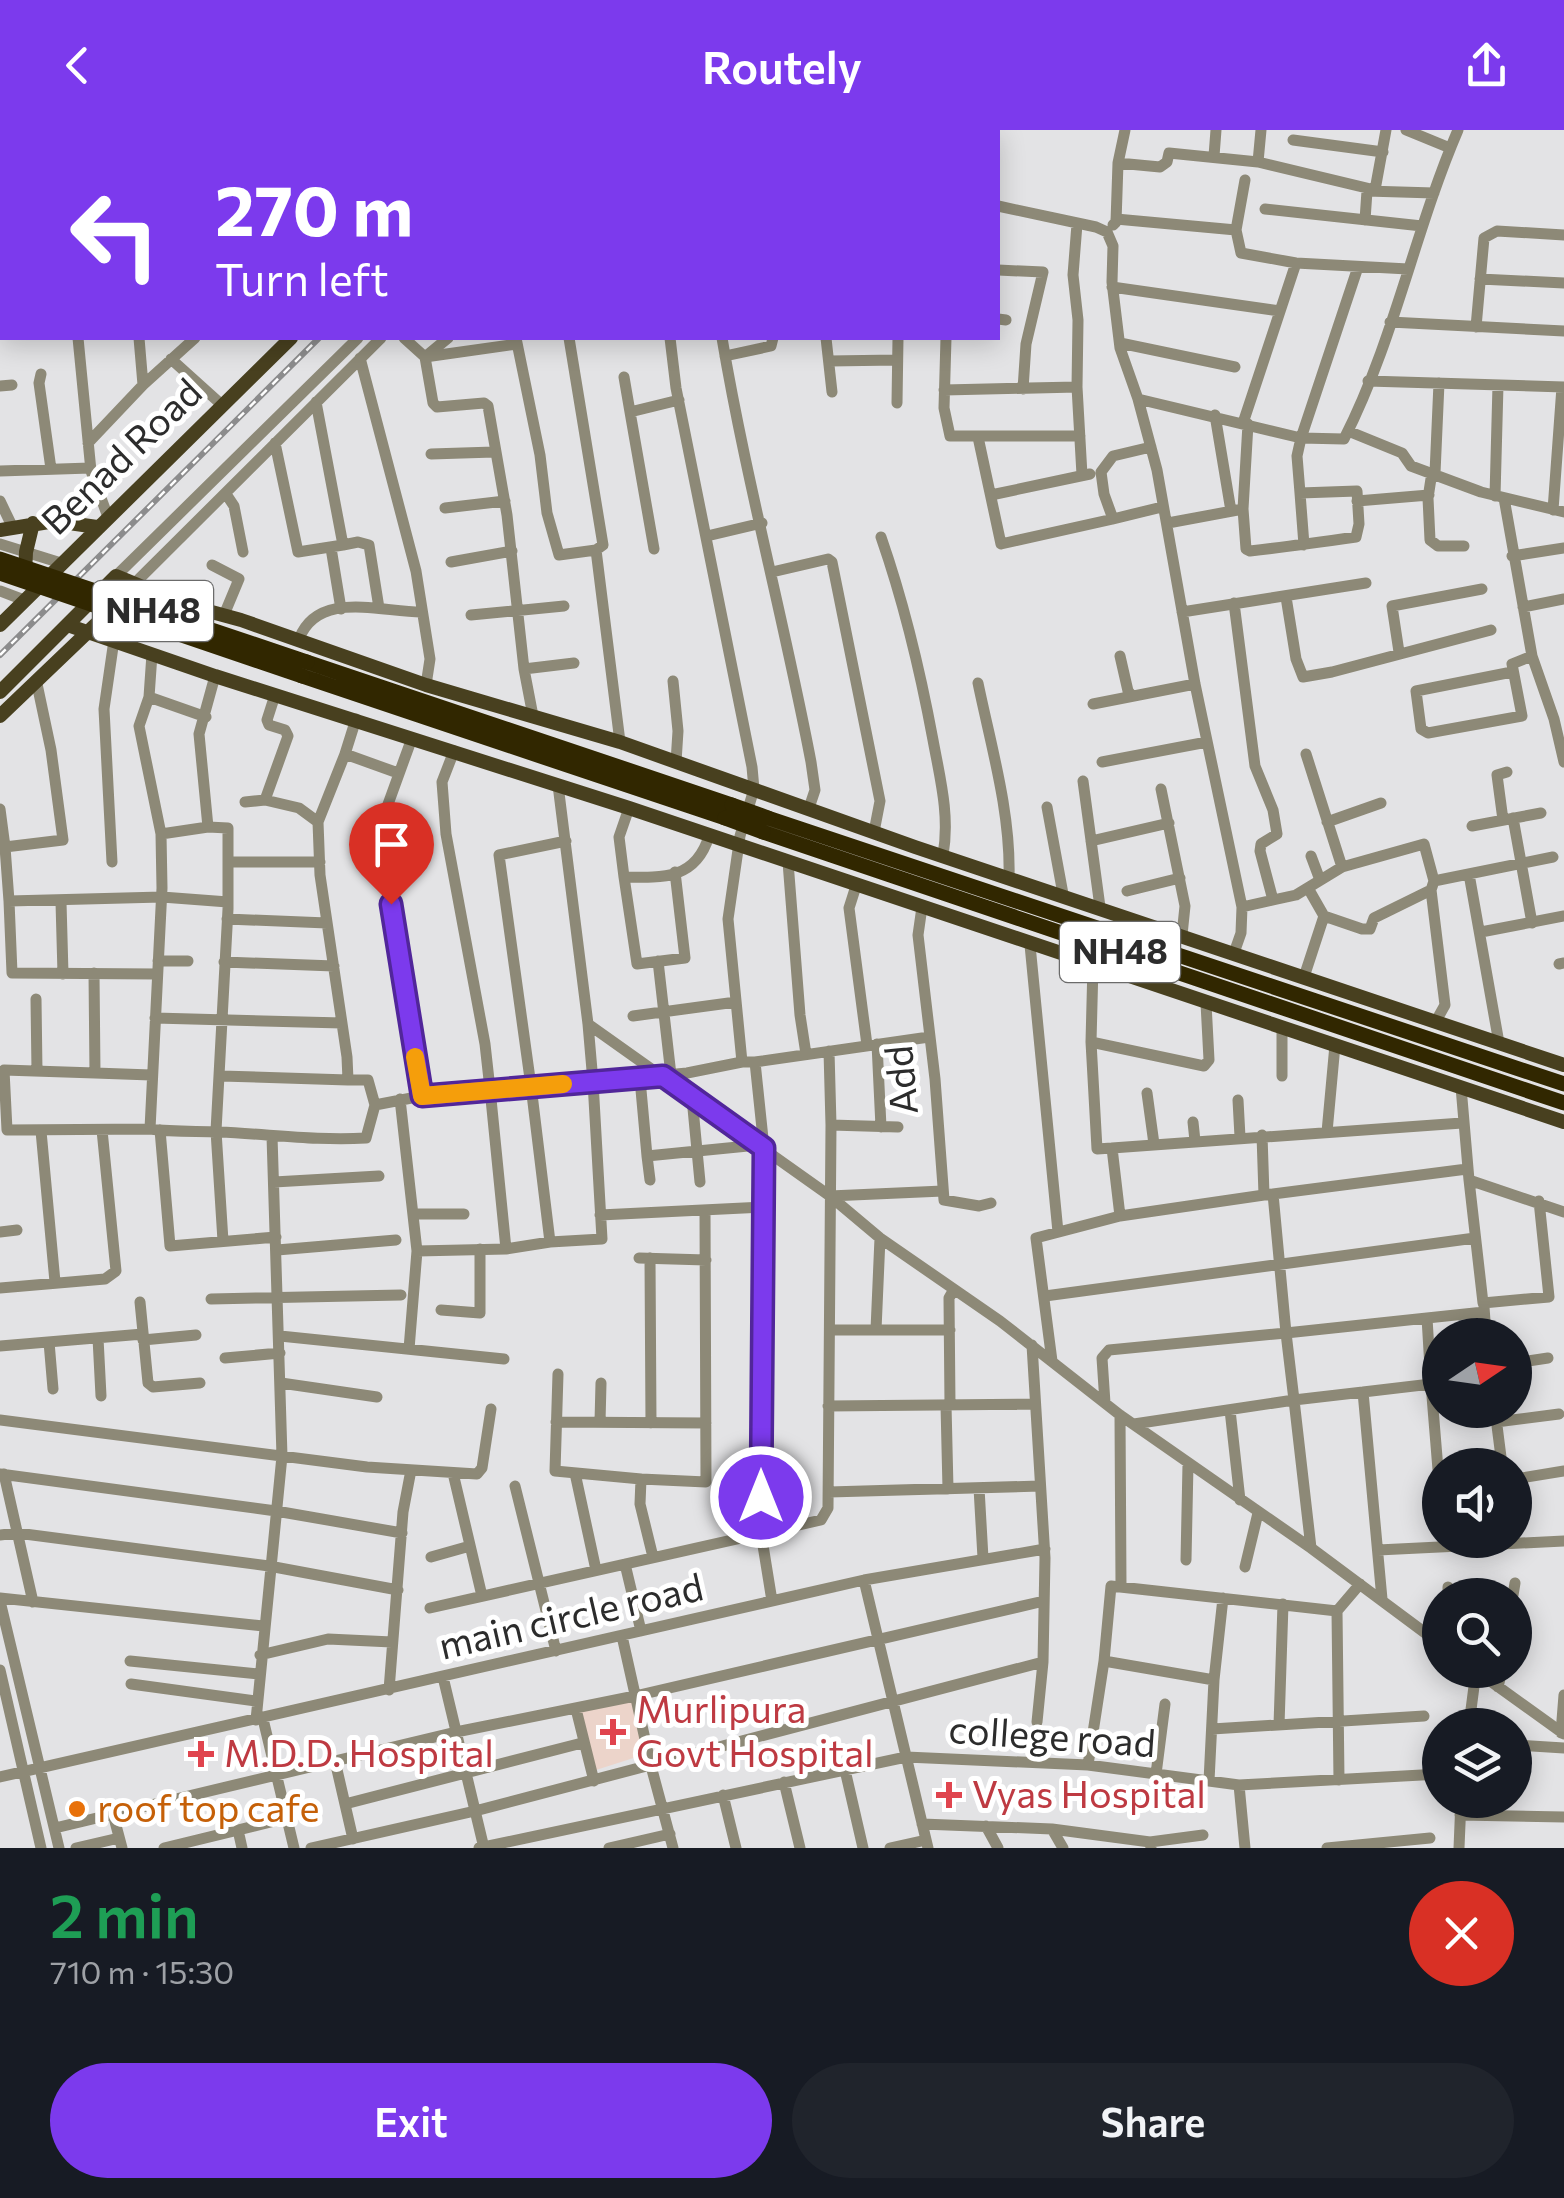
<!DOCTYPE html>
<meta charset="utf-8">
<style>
:root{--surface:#171b24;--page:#20242c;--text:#f1f3f6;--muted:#9ea1a6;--accent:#7c3aed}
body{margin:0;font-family:Commissioner,sans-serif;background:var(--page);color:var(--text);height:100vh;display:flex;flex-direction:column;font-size:38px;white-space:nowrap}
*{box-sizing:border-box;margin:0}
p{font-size:32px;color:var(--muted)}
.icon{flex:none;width:55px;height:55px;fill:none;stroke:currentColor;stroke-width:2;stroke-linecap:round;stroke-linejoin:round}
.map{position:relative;height:1718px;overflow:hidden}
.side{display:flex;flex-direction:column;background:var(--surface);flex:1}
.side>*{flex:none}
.banner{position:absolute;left:0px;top:0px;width:1000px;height:210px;box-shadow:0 5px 25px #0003;background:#7c3aed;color:#fff;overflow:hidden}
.needle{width:65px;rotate:77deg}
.controls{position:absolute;left:1422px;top:1188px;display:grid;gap:20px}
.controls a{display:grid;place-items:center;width:110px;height:110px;border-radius:50%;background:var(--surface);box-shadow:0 5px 25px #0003;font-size:50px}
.pin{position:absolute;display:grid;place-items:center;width:85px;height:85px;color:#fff;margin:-102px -42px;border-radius:50% 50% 50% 0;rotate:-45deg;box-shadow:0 0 10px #0007}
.pin .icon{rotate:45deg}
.me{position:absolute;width:110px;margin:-55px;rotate:0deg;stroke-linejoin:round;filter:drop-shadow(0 0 8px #0008)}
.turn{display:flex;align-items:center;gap:35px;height:210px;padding:0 50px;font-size:45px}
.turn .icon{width:130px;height:130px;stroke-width:2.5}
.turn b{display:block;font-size:70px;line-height:85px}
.round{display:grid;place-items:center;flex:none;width:105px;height:105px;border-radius:52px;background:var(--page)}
.summary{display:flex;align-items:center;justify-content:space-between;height:170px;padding:0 50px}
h1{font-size:60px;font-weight:600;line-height:75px;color:#1e9e55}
.primary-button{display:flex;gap:20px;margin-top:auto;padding:20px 50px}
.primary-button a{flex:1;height:115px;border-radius:60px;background:var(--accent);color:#fff;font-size:40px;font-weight:600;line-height:115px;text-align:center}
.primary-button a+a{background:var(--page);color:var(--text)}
header{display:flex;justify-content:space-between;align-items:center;height:130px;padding:0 50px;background:var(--accent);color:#fff;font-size:45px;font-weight:600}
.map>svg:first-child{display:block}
</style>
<header><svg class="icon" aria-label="back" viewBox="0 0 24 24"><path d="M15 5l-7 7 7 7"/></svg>Routely<svg class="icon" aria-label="share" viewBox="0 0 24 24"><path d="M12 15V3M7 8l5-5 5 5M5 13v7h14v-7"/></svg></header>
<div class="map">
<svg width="1564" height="1718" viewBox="0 0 1564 1718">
<rect width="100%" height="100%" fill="#e3e3e5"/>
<path fill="#ecd4ca" d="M635,1566L646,1624L596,1640L578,1580Z"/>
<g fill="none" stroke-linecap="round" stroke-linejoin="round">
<path stroke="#8d8977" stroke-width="11" d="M26,0V2
M89,0V2
M244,0V2
M281,0V2
M367,0L369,2
M634,0L638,2
M750,0L760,2
M856,0V2
M1406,0L1450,18
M392,2L395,0
M563,2L565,0
M588,2L590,0
M813,2V0
M1293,10L1383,22
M0,13H2
M1214,26L1216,0
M1258,32L1375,60L1386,0
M1118,33L1160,37L1167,32L1169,23L1258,32L1261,0
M1245,50L1236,100L1241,123L1296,133L1408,139
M998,76L1096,97L1107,102L1113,116L1112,152L1120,218L1138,269L1157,340L1195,554L1242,777L1241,803L1234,823
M1265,79L1422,96
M1116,89L1236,100
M1365,90L1367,61L1434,63
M1077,94L1073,145L1078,190L1077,257L1082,345
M1113,95L1116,92L1118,33L1125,0
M0,96L2,95
M998,140L1043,142L1026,214L1023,259
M1480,149L1564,153
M1112,157L1280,181
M998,189L1006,190
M1390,192L1564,201
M1476,197L1484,108L1497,101L1564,105
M78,208L91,341L108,387
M404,208L425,227L433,273L437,277L484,273L488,276L507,385L524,539L533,586
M516,208L540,325L547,383L559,425L596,420L620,612
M569,208L603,415L596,420
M670,208L676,258L752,637L754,659L740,706L728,789L742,932H755L764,1018L761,1403L772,1471
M722,208C746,350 784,490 811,632L815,660L809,678
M826,208L832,262
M946,208L944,278L950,306H1080
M1120,213L1235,237
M725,226L771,216L773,208
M425,227L517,214
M425,227L448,208
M360,228L416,441L430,529L426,555
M171,229L222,275
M829,231L897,230
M41,244L39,253L51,339
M624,247L630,282
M1368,251L1564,257
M143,255L195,208
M0,256L12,255
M944,260L1077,257
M1138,269L1301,308L1344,309C1394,211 1415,100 1458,0
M897,273L898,208
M1215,285L1231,381
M1243,293L1296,133
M1348,301L1402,323L1411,336L1481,362L1564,382
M978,307L1001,414L1113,389
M88,313L143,255L139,208
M275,313L298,422L343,415L316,272
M1151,317L1113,326L1101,342L1104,364L1113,389L1162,377
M431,324L494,322
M0,341L90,338
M1432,342L1428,368L1430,410L1438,416H1464
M1435,343L1439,253
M1300,363L1297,326L1301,308L1358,137
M226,364L234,376L243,422
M991,365L1090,344
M1495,366L1498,255
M1504,368L1532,526L1554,589L1564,632
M0,371L13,398
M1357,371L1429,365
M445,378L505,371
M1243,379L1248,294
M1553,380L1562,257
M1168,393L1243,379L1246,419L1250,421C1285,417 1321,412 1356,407L1359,394L1357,361L1300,363L1304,415
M707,406L762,393
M881,407C904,473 920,540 933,610C940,648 950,686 943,725
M0,414L61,433
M343,415L358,412L369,415L379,478
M331,418L341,479
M654,419L630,282L679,270
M1512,426L1564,418
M451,432L512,421
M212,435L239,449L224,485
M772,442L828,429L832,432L880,671L874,702
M116,446L358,208
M134,454L381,208
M0,461L24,470
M1286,467L1296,529L1303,547L1332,542L1491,500
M1234,473L1255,636L1273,680L1277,704L1261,714L1260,721L1273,770L1242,777
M1523,477L1564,469
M1182,482L1366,453
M471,485L564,476
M299,509C318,460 380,482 421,482
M1399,522L1392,476L1482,459
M152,524L149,567L139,596L161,704
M1120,526L1128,561L1132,566
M524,539L574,533
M1512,542L1416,561L1421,599L1428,603L1522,586L1512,534L1532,526
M673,551L678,601L676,632
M978,553C991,616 1011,683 1009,748
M275,565L267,590L269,595L285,600L288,606L265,670L299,678L318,692
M149,567L206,587
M1093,574L1195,554
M356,589L345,624L398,643
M412,608L379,699L422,966L490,959L506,1119
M345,624L318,692L320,745L347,927L348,950H368L375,975L422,966
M1306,624L1342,737
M1102,632L1207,612
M1083,651L1100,777
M558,655L588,894L830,1066L880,1108L1000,1191L1120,1285L1311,1418L1440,1514
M1161,659L1185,776L1182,805
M245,672L265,670
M1047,677L1063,764
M629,678L619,707L624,747C664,748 696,749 709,706
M0,679L5,717L63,710L51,620L37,554
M1513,688L1532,793
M1503,690L1497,645L1507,642
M1327,692L1381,673
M1472,696L1541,683
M208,697L199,604L215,546
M566,711L499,725L531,956L593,952L588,894
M1091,711L1169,693
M5,717L9,771L162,767L228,772
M1311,726L1320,750
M112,732L104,579L114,510
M228,732H320
M788,732L800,885L806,924
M1469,744L1499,913
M624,747L637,834L685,828L675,742
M856,756L849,778L867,915
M1308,758L1324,786L1362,799H1370L1374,788L1431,760L1434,751L1553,727
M1431,760L1445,875L1436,891
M1127,761L1180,748
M1273,770L1296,765L1342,737L1424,714L1434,751
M9,771L12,843L157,844
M61,772L63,844
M922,777L918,805L935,949L944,1070L979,1076L991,1073
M227,789L327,793
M1481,802L1564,786
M1030,815L1058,1102
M158,831H188
M658,831L671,945
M224,832L334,836
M1559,834L1564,833
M1093,835L1091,912L1097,1019L1112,1018L1120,1086
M94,843L95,943L151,945
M1304,847L1324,786
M36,869L37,941
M633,886L736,872
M155,888L342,893
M1091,912L1204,936L1209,930L1206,873
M877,914L881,997
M829,921L831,995L898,997
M755,932L929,907
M95,943L4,940L7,1000L150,999
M221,946L348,950
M1282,946V898
M640,949L647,1026L758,1015
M1461,957L1469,1050L1564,1082
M1147,963L1154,1014
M692,968L700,1052
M400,969L417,1121L409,1219
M1238,970L1240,1007
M1193,992L1195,1011
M160,1000L170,1116L276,1107
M41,1001L55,1152
M1327,1002L1335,915
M1262,1005L1264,1065
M1112,1018L1462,993
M647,1026L650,1050
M1469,1050L1483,1173L1549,1167L1539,1071
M274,1052L379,1046
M1273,1064L1467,1039
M830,1066L943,1061
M414,1084H464
M600,1085L764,1077
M0,1102L17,1100
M223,1111L216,1001L228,779V698L208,697L161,704L162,758L150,999C173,1002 196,1001 219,1002C269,1004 317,1011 366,1008L375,975
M550,1112L602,1109L593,952L687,943L742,932
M277,1120L396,1110
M417,1121L506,1119L550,1112L531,956L490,959L485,914L446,704L442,652L454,621
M639,1128L706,1130
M650,1128L651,1293
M0,1158L105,1149L116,1141L102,1000
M1045,1166L1475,1108
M211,1169L401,1165
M140,1172L148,1253L153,1257L200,1253
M1484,1177L1486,1205
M441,1180L480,1183V1119
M830,1200H950
M876,1200L880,1108
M280,1206L504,1229
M98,1208L101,1266
M143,1210L196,1205
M49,1212L53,1259
M0,1216L143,1204
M225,1228L280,1223
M1052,1231L1036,1108L1120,1086L1264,1065L1273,1064L1286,1203L1427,1188
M1515,1233L1548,1228
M558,1244L555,1341L641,1349
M281,1253L377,1267
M1431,1254L1427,1188L1484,1182
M1363,1262L1431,1254L1440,1364
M1105,1273L1102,1228L1109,1220L1286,1203L1294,1270L1134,1294
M946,1275L948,1359
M950,1275L949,1168L953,1161
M828,1276L1034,1274
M1230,1280L1240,1370
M1495,1280L1502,1335
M1120,1285L1121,1455
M0,1290L367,1337L477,1344L482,1338L491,1279
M556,1292L706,1293
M600,1292L601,1253
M1496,1292L1559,1284
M453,1343L482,1466
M575,1343L596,1440
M0,1344L276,1381L402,1403
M4,1344L33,1472
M1515,1349L1564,1341
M515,1356L556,1521
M979,1358L983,1428
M829,1362L1040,1356
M0,1405L17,1403L269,1436L398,1460
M1311,1418L1294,1270L1363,1262L1382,1469
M1378,1420L1564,1411
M431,1427L470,1416
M653,1427L640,1374L641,1349L706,1352L705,1080
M1186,1430L1188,1334
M625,1434L641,1501
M1245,1437L1258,1383
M864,1450L928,1718
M1448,1457V1465
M1513,1465L1515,1453
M0,1468L263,1496
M0,1471L59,1718
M430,1478L821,1390L828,1378L831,995
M622,1506L651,1636L673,1718
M260,1525L328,1509L392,1512
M130,1531L259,1544
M1104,1531L1214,1550
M0,1540L41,1718
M1475,1540L1564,1604
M443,1547L484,1718
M131,1554L256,1571
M1498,1557L1502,1540
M389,1560L403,1382L411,1340
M576,1579L594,1651
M263,1589L294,1718
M256,1590L282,1326L272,1006
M1037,1592L1043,1532
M1279,1595L1283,1474
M1469,1595L1476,1541
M1212,1599L1424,1586
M1561,1603L1564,1565
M1515,1615L1564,1618
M335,1631L353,1709
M1088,1635L1104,1531L1111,1456L1337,1481
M845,1640L863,1718
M1156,1644L1165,1574
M0,1647L864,1450L1045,1419
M1339,1650L1337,1481L1360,1454
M1209,1651L1214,1550L1223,1468
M784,1652L800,1718
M1239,1655L1245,1718
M723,1665L736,1718
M345,1674L582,1613
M113,1684L122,1718
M1460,1685L1564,1687
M922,1694L1052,1699L1150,1712L1151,1718
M986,1696L998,1718
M55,1698L456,1602L635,1566L1044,1471
M1052,1699L1063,1718
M238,1700L242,1718
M1150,1712L1203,1705
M76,1718L119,1708
M164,1718L287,1688
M311,1718L475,1681L1043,1532L1045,1428L1032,1215
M479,1718L906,1627L1088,1635L1239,1655L1440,1644
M609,1718L670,1704
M890,1718L926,1710
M1327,1718L1430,1708
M1459,1718L1461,1670"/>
<path stroke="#48401f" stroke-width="14" d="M493,2L495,0
M0,400L55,391L97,397
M25,445L26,422L33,393
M0,495L291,208
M70,496L215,546L629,678L1564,992
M0,562L116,446L186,475L241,490L426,555L620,612L915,717L1564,935
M0,586L115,476"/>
<path stroke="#312700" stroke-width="15" d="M307,532L732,675
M302,546L725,688
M768,688L1564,954
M763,702L1564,973"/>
<defs>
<path id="rail" d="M525,2L528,0
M0,525L319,208"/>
</defs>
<use href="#rail" stroke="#8c8c8d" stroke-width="6"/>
<use href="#rail" stroke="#fff" stroke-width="2.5" stroke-dasharray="8" stroke-linecap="butt"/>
<path stroke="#312700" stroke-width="15" d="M0,429L307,532
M0,443L302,546
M732,675L768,688
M725,688L763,702"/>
</g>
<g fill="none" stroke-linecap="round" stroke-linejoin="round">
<defs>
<path id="route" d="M391,774L422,966L663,946L764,1018L761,1367"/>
</defs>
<use href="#route" stroke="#51269a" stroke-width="25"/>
<use href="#route" stroke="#7c3aed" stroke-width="18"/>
<path stroke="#f59e0b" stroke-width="18" d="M415,927L422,966L563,954"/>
</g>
<g fill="#e0444e" stroke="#fff" stroke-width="4">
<path d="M608 1587h10v10h10v10h-10v10h-10v-10h-10v-10h10z"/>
<path d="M196 1609h10v10h10v10h-10v10h-10v-10h-10v-10h10z"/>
<path d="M944 1650h10v10h10v10h-10v10h-10v-10h-10v-10h10z"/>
</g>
<circle fill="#e8710a" stroke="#fff" stroke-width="4" cx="77" cy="1679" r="10"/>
<g text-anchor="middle" stroke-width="10" stroke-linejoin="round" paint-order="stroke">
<g fill="#fff" stroke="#6b6b6b" stroke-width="2.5">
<rect x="93" y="451" width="120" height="60" rx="8"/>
<rect x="1060" y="792" width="120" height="60" rx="8"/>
</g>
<g font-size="35" font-weight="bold" fill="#2c2c2c">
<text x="153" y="493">NH48</text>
<text x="1120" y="834">NH48</text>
</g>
<g font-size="38" fill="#2c2c2c" stroke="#fff">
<text transform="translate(122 327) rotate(-44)" y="13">Benad Road</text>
<text transform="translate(902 950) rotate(-95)" y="13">Add</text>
<text transform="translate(571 1487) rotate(-13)" y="13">main circle road</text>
<text transform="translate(1052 1607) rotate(4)" y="13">college road</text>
</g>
<g font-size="38" fill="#be3a42" stroke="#fff" text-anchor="start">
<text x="636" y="1593">Murlipura<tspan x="636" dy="44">Govt Hospital</tspan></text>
<text x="224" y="1637">M.D.D. Hospital</text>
<text x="972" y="1678">Vyas Hospital</text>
</g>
<g font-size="38" fill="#c56008" stroke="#fff" text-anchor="start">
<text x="97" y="1692">roof top cafe</text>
</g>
</g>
</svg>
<div class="controls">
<a><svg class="needle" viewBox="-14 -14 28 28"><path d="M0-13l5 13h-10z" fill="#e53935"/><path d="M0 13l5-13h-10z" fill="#9ea1a6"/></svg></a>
<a><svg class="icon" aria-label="sound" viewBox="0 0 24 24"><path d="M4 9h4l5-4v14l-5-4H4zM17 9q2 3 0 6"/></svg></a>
<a><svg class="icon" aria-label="search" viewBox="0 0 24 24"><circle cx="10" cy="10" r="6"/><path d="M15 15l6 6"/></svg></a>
<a><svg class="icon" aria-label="layers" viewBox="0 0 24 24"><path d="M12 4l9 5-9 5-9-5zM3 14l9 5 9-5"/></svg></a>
</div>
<div class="pin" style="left:391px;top:774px;background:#d93025"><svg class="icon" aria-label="arrive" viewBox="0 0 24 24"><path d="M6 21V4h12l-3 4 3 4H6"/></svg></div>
<svg class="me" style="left:761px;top:1367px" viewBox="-20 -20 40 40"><circle r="17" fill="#7c3aed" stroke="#fff" stroke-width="3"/><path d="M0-11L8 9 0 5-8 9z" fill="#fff"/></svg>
<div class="banner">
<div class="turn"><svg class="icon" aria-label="left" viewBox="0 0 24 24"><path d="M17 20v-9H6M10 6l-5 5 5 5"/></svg><div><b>270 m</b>Turn left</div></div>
</div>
</div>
<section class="side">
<div class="summary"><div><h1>2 min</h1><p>710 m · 15:30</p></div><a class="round" style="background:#d93025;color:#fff"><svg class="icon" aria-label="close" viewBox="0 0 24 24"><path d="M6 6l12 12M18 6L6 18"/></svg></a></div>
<div class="primary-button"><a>Exit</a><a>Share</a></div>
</section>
